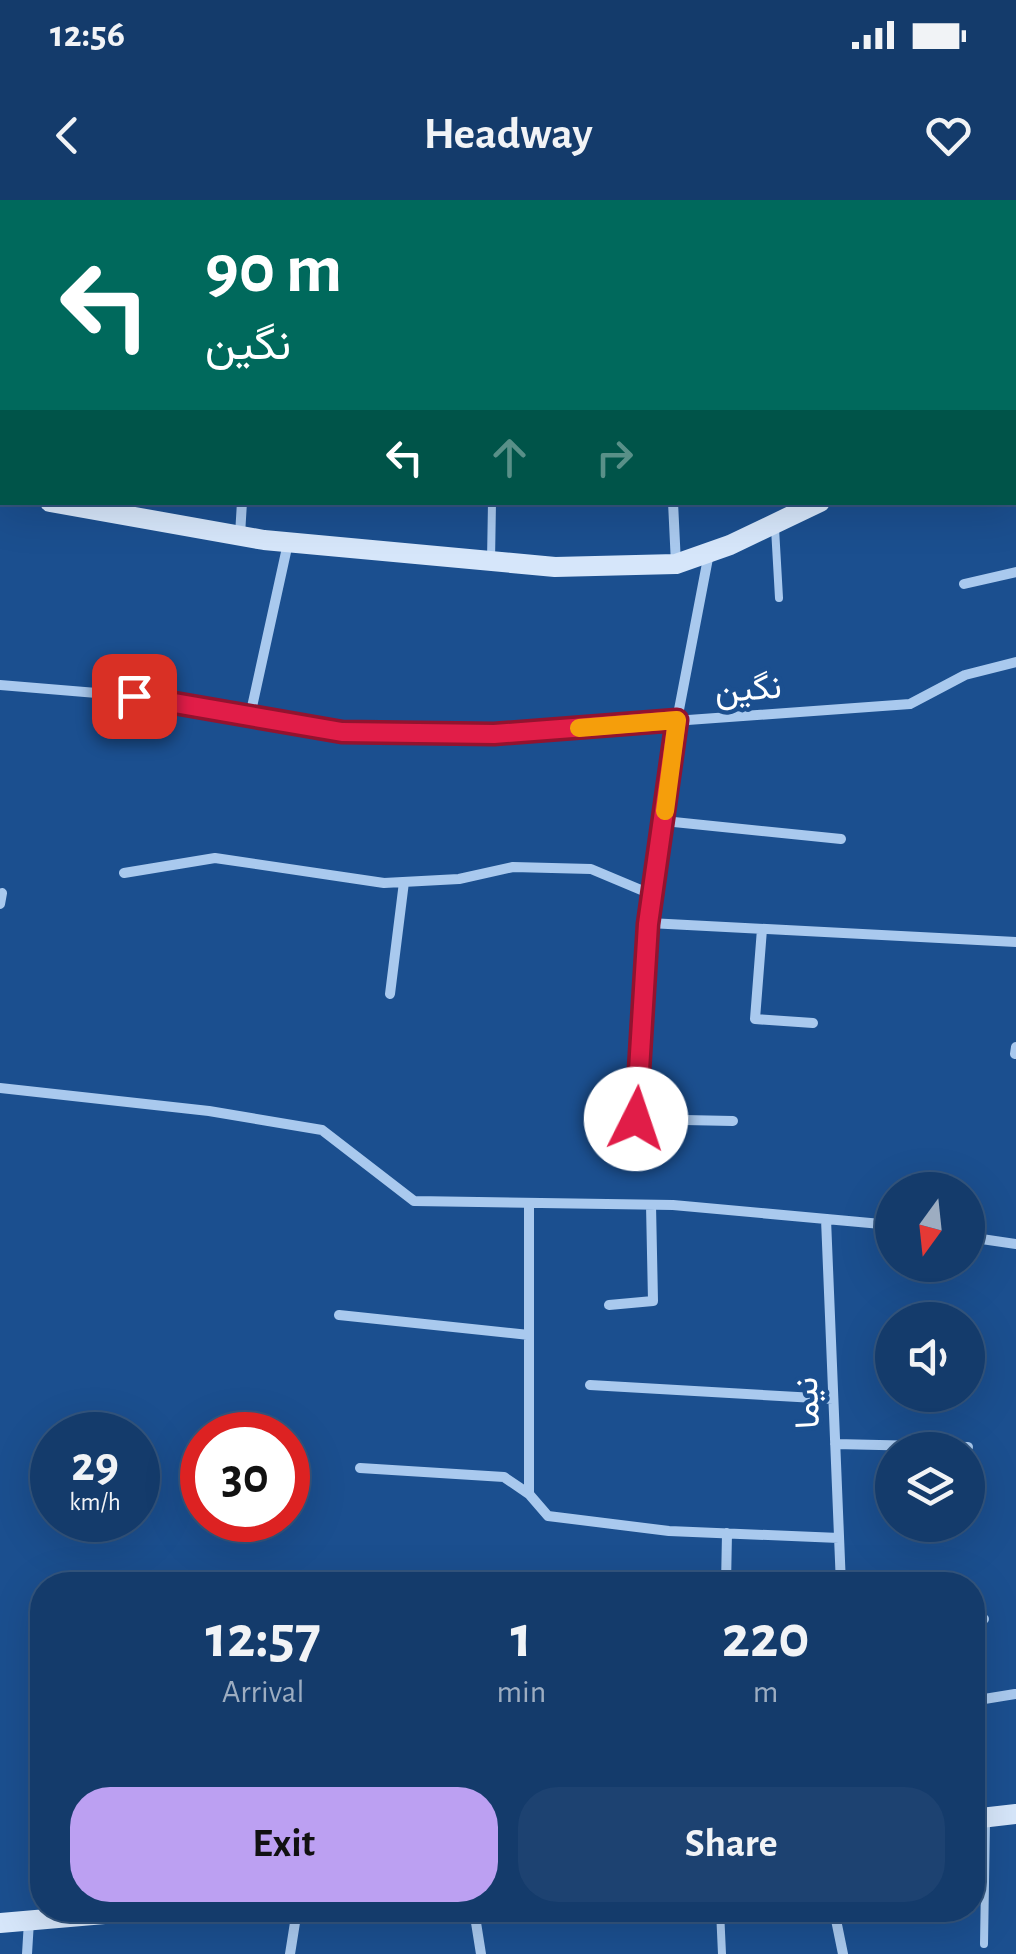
<!DOCTYPE html>
<meta charset="utf-8">
<style>
:root{--surface:#143b6b;--page:#1d4271;--text:#f1f3f6;--muted:#9dadc1;--line:#33557e;--accent:#bca0f2}
body{margin:0;font-family:"Alegreya Sans",Vazirmatn,sans-serif;background:var(--page);color:var(--text);height:100vh;display:flex;flex-direction:column;font-size:38px;white-space:nowrap}
*{box-sizing:border-box;margin:0}
p{font-size:32px;color:var(--muted)}
.icon{flex:none;width:55px;height:55px;fill:none;stroke:currentColor;stroke-width:2;stroke-linecap:round;stroke-linejoin:round}
.map{position:relative;flex:1;overflow:hidden}
.details{position:absolute;left:30px;top:1372px;width:955px;height:350px;display:flex;flex-direction:column;background:var(--surface);border-radius:40px;box-shadow:0 10px 40px #0002,0 0 0 2px var(--line)}
.details>*{flex:none}
.hud{position:absolute;left:0px;top:0px;width:1018px;height:305px;box-shadow:0 10px 40px #0002,0 0 0 2px var(--line);background:#00695c;color:#fff;overflow:hidden}
.needle{width:65px;rotate:195deg}
.buttons{position:absolute;left:875px;top:972px;display:grid;gap:20px}
.buttons a{display:grid;place-items:center;width:110px;height:110px;border-radius:50%;background:var(--surface);box-shadow:0 10px 40px #0002,0 0 0 2px var(--line);font-size:50px}
.speed{position:absolute;left:30px;top:1212px;display:flex;gap:20px;font-size:50px;font-weight:700;text-align:center}
.speed>*{display:grid;place-content:center;width:130px;height:130px;border-radius:50%;background:var(--surface);box-shadow:0 10px 40px #0002,0 0 0 2px var(--line);line-height:1}
.speed small{font-size:25px;font-weight:400}
.speed .limit{border:15px solid #d22;background:#fff;color:#111}
.pin{position:absolute;display:grid;place-items:center;width:85px;height:85px;color:#fff;margin:-42px;border-radius:20px;box-shadow:0 5px 15px #0006}
.me{position:absolute;width:110px;margin:-55px;rotate:4deg;stroke-linejoin:round;filter:drop-shadow(0 0 8px #0008)}
.turn{display:flex;align-items:center;gap:35px;height:210px;padding:0 40px;font-size:45px}
.turn .icon{width:130px;height:130px;stroke-width:2.5}
.turn b{display:block;font-size:70px;line-height:85px}
.lanes{display:flex;align-items:center;height:95px;padding:0 40px;background:#0003;justify-content:center;gap:50px;direction:ltr}
.lanes .off{opacity:.35}
.eta{display:flex;justify-content:space-evenly;align-items:center;height:170px;text-align:center}
.eta b{font-size:60px;font-weight:700;line-height:70px}
.button{display:flex;gap:20px;margin-top:auto;padding:20px 40px}
.button a{flex:1;height:115px;border-radius:40px;background:var(--accent);color:#111;font-size:40px;font-weight:700;line-height:115px;text-align:center}
.button a+a{background:var(--page);color:var(--text)}
.status{display:flex;justify-content:space-between;align-items:center;height:70px;padding:0 50px;background:var(--surface);direction:ltr}
.status svg{height:28px;fill:currentColor}
header{display:flex;justify-content:space-between;align-items:center;height:130px;padding:0 40px;background:var(--surface);font-size:45px;font-weight:700}
.map>svg:first-child{display:block}
</style>
<div class="status"><b>12:56</b><svg viewBox="0 0 49 12"><path d="M0 12V9h3v3zM5 12V6h3v6zM10 12V3h3v9zM15 12V0h3v12zM26 1h20v11H26zM47 4h2v5h-2z"/></svg></div>
<header><svg class="icon" aria-label="back" viewBox="0 0 24 24"><path d="M15 5l-7 7 7 7"/></svg>Headway<svg class="icon" aria-label="heart" viewBox="0 0 24 24"><path d="M12 20l-8-8c-3-5 5-10 8-4 3-6 11-1 8 4z"/></svg></header>
<div class="map">
<svg width="1016" height="1754" viewBox="0 0 1016 1754">
<rect width="100%" height="100%" fill="#1b4f8f"/>
<g fill="none" stroke-linecap="round" stroke-linejoin="round">
<path stroke="#a9c9ee" stroke-width="8" d="M775,328L779,398
M491,361L492,302
M720,1710L722,1754
M984,1744L986,1622"/>
<path stroke="#a9c9ee" stroke-width="10" d="M882,0V2
M262,2V0
M673,302L676,364
M240,335L242,302
M709,353L677,520L649,723L636,919L733,921
M964,384L1016,372
M0,485L133,496L342,532L494,534L910,504L965,475L1016,462
M250,516L288,343
M664,621L841,639
M124,673L215,658L384,683L459,679L513,667L591,669L653,695
M0,704L2,693
M649,723L1016,742
M762,729L755,819L813,823
M390,794L404,682
M1015,854L1016,847
M0,888L209,911L322,930L414,1001L673,1005L892,1025
M826,1019L841,1385
M968,1037L1016,1044
M609,1105L653,1101L651,1005
M339,1115L529,1135
M590,1185L833,1199
M835,1244L968,1247
M360,1268L504,1277L529,1294L548,1316L669,1331L839,1338
M529,1294V1003
M726,1385L727,1333
M972,1419H984
M972,1501L1015,1494
M474,1710L481,1754
M834,1710L843,1754
M27,1754L29,1721
M290,1754L297,1710"/>
<path stroke="#d6e6fa" stroke-width="20" d="M972,0L976,2
M1015,28H1016
M1015,250L1016,249
M0,294H2
M50,302L264,340L555,367L676,364L730,345L820,302
M972,1619L1016,1614
M0,1723L151,1710"/>
</g>
<g fill="none" stroke-linecap="round" stroke-linejoin="round">
<defs>
<path id="route" d="M134,496L342,532L494,534L677,520L648,724L636,919"/>
</defs>
<use href="#route" stroke="#92132f" stroke-width="25"/>
<use href="#route" stroke="#e11d48" stroke-width="18"/>
<path stroke="#f59e0b" stroke-width="18" d="M579,528L677,520L665,611"/>
</g>
<g text-anchor="middle" stroke-width="9" stroke-linejoin="round" paint-order="stroke">
<g font-size="35" fill="#fff" stroke="#1b4f8f">
<text transform="translate(748 488) rotate(-4)" y="12">نگین</text>
<text transform="translate(806 1203) rotate(-93)" y="12">نیما</text>
</g>
</g>
</svg>
<div class="buttons">
<a><svg class="needle" viewBox="-14 -14 28 28"><path d="M0-13l5 13h-10z" fill="#e53935"/><path d="M0 13l5-13h-10z" fill="#9dadc1"/></svg></a>
<a><svg class="icon" aria-label="sound" viewBox="0 0 24 24"><path d="M4 9h4l5-4v14l-5-4H4zM17 9q2 3 0 6"/></svg></a>
<a><svg class="icon" aria-label="layers" viewBox="0 0 24 24"><path d="M12 4l9 5-9 5-9-5zM3 14l9 5 9-5"/></svg></a>
</div>
<div class="speed"><div>29<small>km/h</small></div><div class="limit">30</div></div>
<div class="pin" style="left:134px;top:496px;background:#d93025"><svg class="icon" aria-label="arrive" viewBox="0 0 24 24"><path d="M6 21V4h12l-3 4 3 4H6"/></svg></div>
<svg class="me" style="left:636px;top:919px" viewBox="-20 -20 40 40"><circle r="19" fill="#fff"/><path d="M0-13L10 11 0 6-10 11z" fill="#e11d48"/></svg>
<div class="hud">
<div class="turn"><svg class="icon" aria-label="left" viewBox="0 0 24 24"><path d="M17 20v-9H6M10 6l-5 5 5 5"/></svg><div><b>90 m</b>نگین</div></div>
<div class="lanes"><svg class="icon" aria-label="left" viewBox="0 0 24 24"><path d="M17 20v-9H6M10 6l-5 5 5 5"/></svg><svg class="icon off" aria-label="ahead" viewBox="0 0 24 24"><path d="M12 20V5M6 11l6-6 6 6"/></svg><svg class="icon off" aria-label="right" viewBox="0 0 24 24"><path d="M7 20v-9h11M14 6l5 5-5 5"/></svg></div>
</div>
<section class="details">
<div class="eta">
<div><b>12:57</b><p>Arrival</p></div>
<div><b>1</b><p>min</p></div>
<div><b>220</b><p>m</p></div>
</div>
<div class="button"><a>Exit</a><a>Share</a></div>
</section>
</div>
